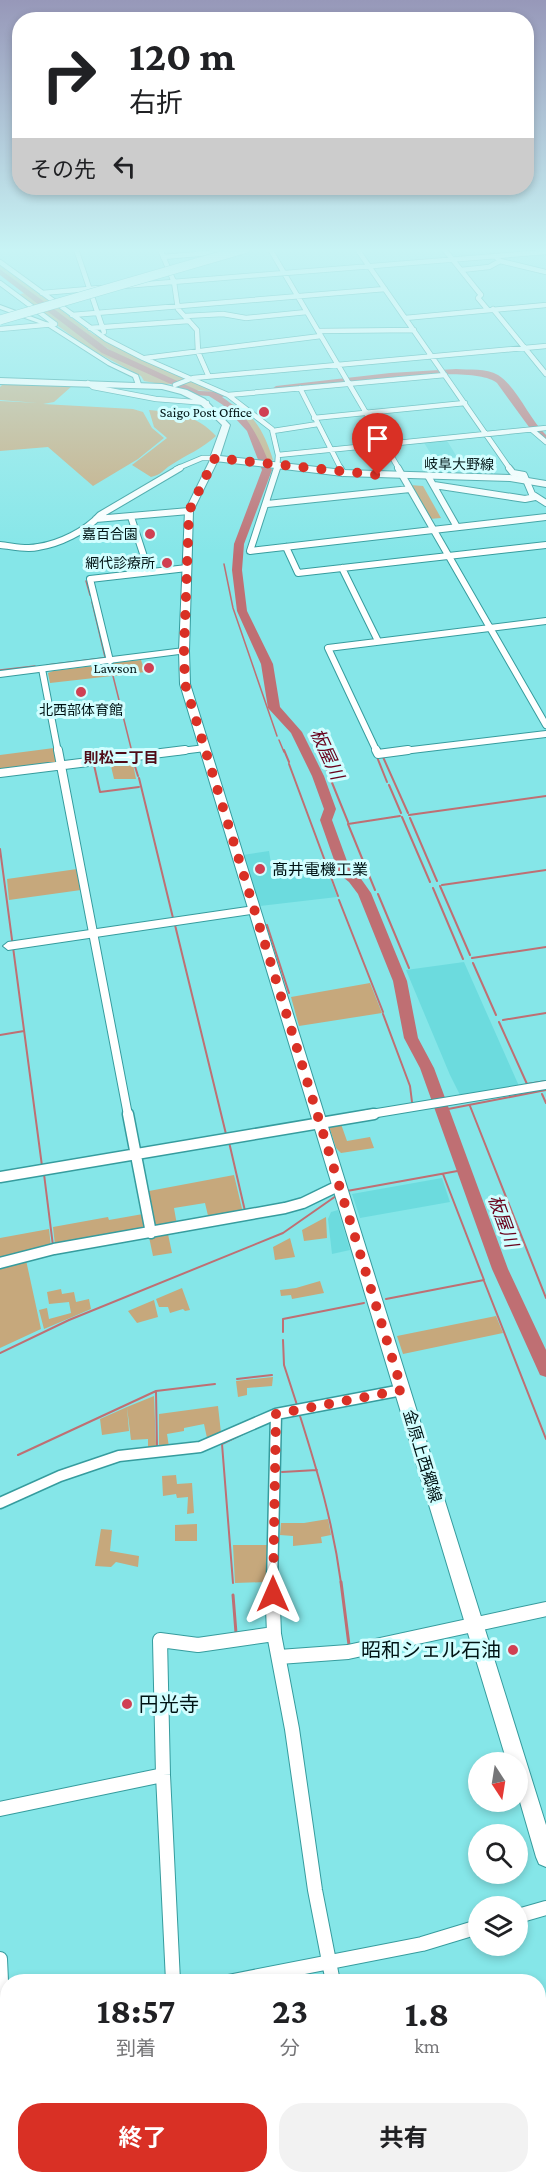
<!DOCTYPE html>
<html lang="ja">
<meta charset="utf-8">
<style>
:root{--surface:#fff;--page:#f2f2f2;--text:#202124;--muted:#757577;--accent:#d93025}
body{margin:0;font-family:"Crimson Pro","Noto Sans JP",serif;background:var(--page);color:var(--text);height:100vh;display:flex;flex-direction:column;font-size:22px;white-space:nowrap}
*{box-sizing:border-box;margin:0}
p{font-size:20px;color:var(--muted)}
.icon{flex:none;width:33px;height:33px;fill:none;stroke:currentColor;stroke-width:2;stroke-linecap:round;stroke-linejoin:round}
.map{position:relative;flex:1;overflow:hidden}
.details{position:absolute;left:0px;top:1974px;width:546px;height:210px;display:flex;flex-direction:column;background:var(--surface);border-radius:24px 24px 0 0;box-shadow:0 3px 9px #0003}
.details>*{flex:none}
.hud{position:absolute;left:12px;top:12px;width:522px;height:183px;border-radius:24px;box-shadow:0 3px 9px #0003;background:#fff;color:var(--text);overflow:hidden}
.needle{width:39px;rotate:168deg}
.controls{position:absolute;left:468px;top:1752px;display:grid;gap:12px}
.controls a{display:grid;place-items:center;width:60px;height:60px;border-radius:50%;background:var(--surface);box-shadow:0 3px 9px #0003;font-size:30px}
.pin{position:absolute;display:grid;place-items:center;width:51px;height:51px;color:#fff;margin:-62px -26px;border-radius:50% 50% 50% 0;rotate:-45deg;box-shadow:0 0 6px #0007}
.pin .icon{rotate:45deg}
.me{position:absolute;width:66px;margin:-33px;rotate:0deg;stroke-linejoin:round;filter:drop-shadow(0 0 4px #0008)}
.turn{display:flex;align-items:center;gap:21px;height:126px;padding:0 18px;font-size:27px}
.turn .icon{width:78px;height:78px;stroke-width:2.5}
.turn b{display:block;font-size:42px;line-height:51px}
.then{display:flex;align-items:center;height:57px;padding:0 18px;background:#0003;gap:12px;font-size:22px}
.eta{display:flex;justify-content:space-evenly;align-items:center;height:102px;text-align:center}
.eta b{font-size:36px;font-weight:700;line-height:42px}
.button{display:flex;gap:12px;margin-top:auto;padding:12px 18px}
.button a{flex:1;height:69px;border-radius:24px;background:var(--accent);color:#fff;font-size:24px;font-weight:700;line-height:69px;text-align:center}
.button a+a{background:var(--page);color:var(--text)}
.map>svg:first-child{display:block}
</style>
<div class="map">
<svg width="546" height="2184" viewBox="0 0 546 2184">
<rect width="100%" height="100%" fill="#85e6e8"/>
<path fill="#6cdbde" d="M446,439L457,457L434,459L423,441Z
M269,851L273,875H287L288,878L328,872L337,897L260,906L243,855Z
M464,962L519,1086L460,1095L450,1075L406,970Z
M442,1178L450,1202L360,1218L352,1194Z
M338,1210L350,1250L332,1254L328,1219L331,1212Z"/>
<path fill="#c6a87c" d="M0,264L93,334L145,361L217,392L196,390L119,356L87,335L0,269Z
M25,293L109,355L172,383L166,385L144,381L141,376L88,348L16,295Z
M4,383L72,386L54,402L43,404L133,409L143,412L152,428L164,438L138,459L93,486L48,447L0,451V401L38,403L0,400V387Z
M229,403C254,410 266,437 273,460L262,458C259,433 245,420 229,403Z
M149,410C176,413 197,415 216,436C202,449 186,455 171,465C163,470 161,475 151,477L132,465L167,438L154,427Z
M410,485L423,486L441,518L429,519Z
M141,660L145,672L115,676L111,663Z
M109,664L112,676L50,683L48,673L53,671Z
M54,748L56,762L0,771V755Z
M132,759L136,779H114L110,762Z
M77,869L81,890L9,900L7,879Z
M370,983L382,1013L299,1026L291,997Z
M341,1124L347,1141L370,1137L374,1148L341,1153L336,1148L329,1126Z
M234,1175L243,1213L209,1220L205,1203L174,1208L177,1225L162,1228L155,1224L149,1191Z
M143,1214L145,1226L141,1230L55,1245L53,1227L108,1217L109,1220Z
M326,1217L327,1238L304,1241L302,1230Z
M49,1229L51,1247L0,1260V1238Z
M168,1234L172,1253L153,1256L149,1237Z
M290,1238L295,1257L275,1260L273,1247Z
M26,1260L41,1329L0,1348V1267Z
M320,1281L324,1293L292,1299L291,1295L281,1296L280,1290L296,1288Z
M182,1288L190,1310L185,1311L183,1309L170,1313L168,1307H159L156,1299Z
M61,1289L62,1294L74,1292L76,1302L89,1299L91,1309L44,1329L39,1310L47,1308L49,1319L71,1313L69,1302L49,1304L47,1292Z
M154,1300L158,1317L137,1323L128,1311Z
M496,1316L503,1333L403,1354L397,1336Z
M273,1377L272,1386L247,1388V1395L238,1397L236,1381Z
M154,1396L156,1446L148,1447V1439L131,1440L127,1407Z
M218,1406L221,1433L207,1438L204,1424L184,1428V1431L167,1434L169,1447H159V1414Z
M127,1407L129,1431L102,1435L100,1419Z
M176,1475L177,1484L192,1483L194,1513L187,1514L188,1497L177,1498L176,1494L163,1496L162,1476Z
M328,1519L331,1535L321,1537L322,1543L293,1546V1536L280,1535L281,1523H304Z
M197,1524V1541H175V1525Z
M101,1529L112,1530L110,1551L139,1556L138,1567L116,1562L111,1567L95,1566Z
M233,1545H269L267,1582L235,1583Z"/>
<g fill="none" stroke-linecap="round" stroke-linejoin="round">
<path stroke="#bf6f73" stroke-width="1.5" d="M224,564L233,608L277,736
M86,581L90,595
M92,602L105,657
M110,664L132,752
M47,665L103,658
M0,670L35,666
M279,740L284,752"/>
<path stroke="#bf6f73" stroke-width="2" d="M132,750L133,754
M284,750L289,762
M377,757L387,782
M383,757L408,813
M133,760L138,776
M324,763L348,822
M289,764L338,896
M94,765L100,792L139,787
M139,778L173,918
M389,785L401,813
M409,815L546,796
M402,817L430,882
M410,818L437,881
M0,849L42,1166
M442,885L546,870
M440,886L470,955
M433,888L463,959
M375,890L348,824L400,816
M378,894L409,968
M339,900L383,1012
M175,925L226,1134
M267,925L289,993
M472,958L546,947
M473,963L496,1015
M383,1014L410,1086L412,1102
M503,1020L546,1013
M499,1022L527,1084L546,1081
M0,1035L24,1031
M542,1094L546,1103
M470,1106L546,1298
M443,1110L546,1090
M229,1142L245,1211
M44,1174L53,1246
M347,1191L463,1170
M484,1281L546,1439
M386,1299L484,1280L443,1174
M283,1332V1319L364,1303
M283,1340L284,1365L297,1405
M0,1353L69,1320L283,1233L336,1196
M237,1379L272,1375
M156,1392L157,1446
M300,1416C318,1473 333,1523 341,1583
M18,1455L156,1391L215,1384
M282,1472L317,1470
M233,1583L222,1444L253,1429"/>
<path stroke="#bf6f73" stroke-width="3" d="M341,1582L349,1645
M233,1595L236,1633"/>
<path fill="#bf6f73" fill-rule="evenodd" d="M0,269L108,349L199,391L225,392V396L222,397C250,415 260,441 272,470L244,544L242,570L247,611L273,664L280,707L302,732L324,776L336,809L332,820L351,872L359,876L371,893L407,981L418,1038L434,1068L508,1269L546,1350V1377L540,1375L492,1269L420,1068L404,1038L393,981L358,894L349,882L339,874L320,820L324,809L312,776L291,733L268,708L261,664L237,611L232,570L234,544L262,470L247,431L223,405L209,396L195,395L102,353L0,275Z
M456,369C469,370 486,368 498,375C517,387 529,419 546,435V443L529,427L497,383C471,361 316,387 276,392L272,389L276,386L390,373Z"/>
<defs>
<path id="minor-far4" d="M76,249L104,332
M160,249L174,282L178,309L197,330L198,352L209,377
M270,249L399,469
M357,249L510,469
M444,249L481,295L478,298L488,310
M495,256L500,261L546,272
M163,257L209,253L224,249
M0,262L106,339L143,358L228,395L272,429L278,455L277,469
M461,270L489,267L500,261
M0,283L55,324
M123,286L546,252
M42,293L100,288
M493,309L546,374
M72,315L385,289
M185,316L223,314L246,318L307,312
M405,318L546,305
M90,328L189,321
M0,329L55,324
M318,331L414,330
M145,358L321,336
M88,383L93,387L156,399L207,403
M175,385L193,378L546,346
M300,388L341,469
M228,395L445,375
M314,418L465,403
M532,430L546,442
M273,431L318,424
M278,455L546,428
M176,469L202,458H215"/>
<path id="minor-far3" d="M277,468L250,551L546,517
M340,468L343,473
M398,468L546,725
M509,468L513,473L524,475L532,494L546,503
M428,476L457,527
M434,485L525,499L535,497
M267,504L410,489
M131,517L149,572
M96,519L189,511
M0,545C12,546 26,550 38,547C59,544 86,531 100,515L180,468
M286,547L298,573L546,545
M342,568L378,641
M110,661L90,579L187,568
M42,669L58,752
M173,752L205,748
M377,752L328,648L546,621
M395,752L546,734"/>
<path id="minor-far2" d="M58,750L128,1115
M376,750L378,754L408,750
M0,773L185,750
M365,1115L546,1085"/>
<path id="minor-far1" d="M128,1114L151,1233
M0,1177L374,1114
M0,1263L54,1249L285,1208L303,1203L338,1186
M0,1503L60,1476L119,1456L200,1447L276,1414L402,1390
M272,1583L276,1414"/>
<path id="minor" d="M272,1582L274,1634L292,1729L315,1890L333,1982
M279,1657L348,1652L546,1609
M0,1809L163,1775
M518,1916L546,1908
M0,1959L8,2136
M173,1981L163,1775L160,1640L198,1645L274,1634
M228,1982L422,1944L478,1927
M11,2176L12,2184
M343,2176V2184"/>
<path id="tertiary" d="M0,305L51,324L112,363L138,375L141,384L136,385L133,377L108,365L47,326L0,309Z
M184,648L188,651L187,653L0,677V671Z
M254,906L259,910L258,913L8,950L3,946L8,942Z"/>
<path id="secondary" d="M212,456L219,458L193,511L189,651L190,684L546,1825V1867L539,1864L536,1857L518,1795V1762H507L180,684L179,651L185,511Z"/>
<path id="primary" d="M0,378L162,384L187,390L205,399L230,425L220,456L343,470L510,475L546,481V487L510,481L343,476L215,461L210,458L222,425L199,403L181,394L162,389L0,384Z"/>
</defs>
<use href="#minor-far4" stroke="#369c9e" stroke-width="6"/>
<use href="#minor-far3" stroke="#369c9e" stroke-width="8"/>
<use href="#minor-far2" stroke="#369c9e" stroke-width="10"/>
<use href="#minor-far1" stroke="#369c9e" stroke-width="13"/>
<use href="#minor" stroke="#369c9e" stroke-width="16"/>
<use href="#tertiary" stroke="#369c9e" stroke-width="2"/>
<use href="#secondary" stroke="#369c9e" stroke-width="2"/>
<use href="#primary" stroke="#369c9e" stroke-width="2"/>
<use href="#minor-far4" stroke="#fff" stroke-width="4.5"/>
<use href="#minor-far3" stroke="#fff" stroke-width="6"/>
<use href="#minor-far2" stroke="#fff" stroke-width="8"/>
<use href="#minor-far1" stroke="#fff" stroke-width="10"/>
<use href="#minor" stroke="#fff" stroke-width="14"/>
<use href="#tertiary" fill="#fff" fill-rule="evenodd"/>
<use href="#secondary" fill="#fff" fill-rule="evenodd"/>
<use href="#primary" fill="#fff" fill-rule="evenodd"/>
<defs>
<path id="motorway-bridge" d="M0,320L244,249"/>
</defs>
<use href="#motorway-bridge" stroke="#369c9e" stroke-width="10" stroke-linecap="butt"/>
<use href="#motorway-bridge" stroke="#fff" stroke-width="9"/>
</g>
<linearGradient id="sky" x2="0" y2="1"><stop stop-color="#9798b9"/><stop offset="0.45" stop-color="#c8f4f5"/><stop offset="1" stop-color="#c8f4f5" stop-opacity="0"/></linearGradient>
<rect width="546" height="555" fill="url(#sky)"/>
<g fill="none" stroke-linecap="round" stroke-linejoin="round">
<path stroke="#d93025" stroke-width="10" stroke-dasharray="0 18" d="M273,1594L276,1414L402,1390L185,684L184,651L189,511L215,458L378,475"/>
</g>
<g fill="#d04053" stroke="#d1feff" stroke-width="2">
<circle cx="264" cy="412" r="6"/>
<circle cx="150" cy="534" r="6"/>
<circle cx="167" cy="563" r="6"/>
<circle cx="149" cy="668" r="6"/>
<circle cx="81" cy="692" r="6"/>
<circle cx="260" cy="869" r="6"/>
<circle cx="513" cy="1650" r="6"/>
<circle cx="127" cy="1704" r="6"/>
</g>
<g text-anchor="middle" stroke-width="6" stroke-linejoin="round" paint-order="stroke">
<g font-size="14" fill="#011415" stroke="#d1feff" text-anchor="end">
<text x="252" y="417">Saigo Post Office</text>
<text x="138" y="539">嘉百合園</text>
<text x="155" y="568">網代診療所</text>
<text x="137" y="673">Lawson</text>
<text x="81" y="715" text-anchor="middle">北西部体育館</text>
</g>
<g font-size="14" fill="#011415" stroke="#d1feff">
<text transform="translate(459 464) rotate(1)" y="5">岐阜大野線</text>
</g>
<g font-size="15" font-weight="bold" fill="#500b17" stroke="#d1feff">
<text x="121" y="763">則松二丁目</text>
</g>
<g font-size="16" fill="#011415" stroke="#d1feff" text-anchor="start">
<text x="272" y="875">髙井電機工業</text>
</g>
<g font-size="16" fill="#011415" stroke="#d1feff">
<text transform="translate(423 1456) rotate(73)" y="6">金原上西郷線</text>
</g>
<g font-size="18" font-style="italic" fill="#69011b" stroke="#d1feff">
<text transform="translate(327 754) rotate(65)" y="6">板屋川</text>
<text transform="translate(503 1221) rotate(70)" y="6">板屋川</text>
</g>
<g font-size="20" fill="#011415" stroke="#d1feff" text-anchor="end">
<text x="501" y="1657">昭和シェル石油</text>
<text x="139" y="1711" text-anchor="start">円光寺</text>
</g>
</g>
</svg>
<div class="controls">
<a><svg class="needle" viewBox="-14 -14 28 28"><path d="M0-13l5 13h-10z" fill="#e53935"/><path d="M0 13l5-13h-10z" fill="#757577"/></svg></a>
<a><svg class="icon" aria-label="search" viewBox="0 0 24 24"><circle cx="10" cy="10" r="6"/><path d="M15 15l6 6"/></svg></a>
<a><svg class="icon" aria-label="layers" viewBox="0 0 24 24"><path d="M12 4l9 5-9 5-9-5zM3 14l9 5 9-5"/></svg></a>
</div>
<div class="pin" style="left:378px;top:475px;background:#d93025"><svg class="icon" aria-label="arrive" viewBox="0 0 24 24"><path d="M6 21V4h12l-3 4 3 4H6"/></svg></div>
<svg class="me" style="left:273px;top:1594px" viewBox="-20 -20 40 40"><path d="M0-17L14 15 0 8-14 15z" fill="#d93025" stroke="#fff" stroke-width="4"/></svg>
<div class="hud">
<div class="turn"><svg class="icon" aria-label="right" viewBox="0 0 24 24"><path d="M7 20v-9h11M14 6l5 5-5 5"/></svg><div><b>120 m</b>右折</div></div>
<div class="then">その先<svg class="icon" aria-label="left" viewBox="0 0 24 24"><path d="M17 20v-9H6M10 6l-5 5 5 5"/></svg></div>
</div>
<section class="details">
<div class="eta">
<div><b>18:57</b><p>到着</p></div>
<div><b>23</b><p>分</p></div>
<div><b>1.8</b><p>km</p></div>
</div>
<div class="button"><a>終了</a><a>共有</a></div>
</section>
</div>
